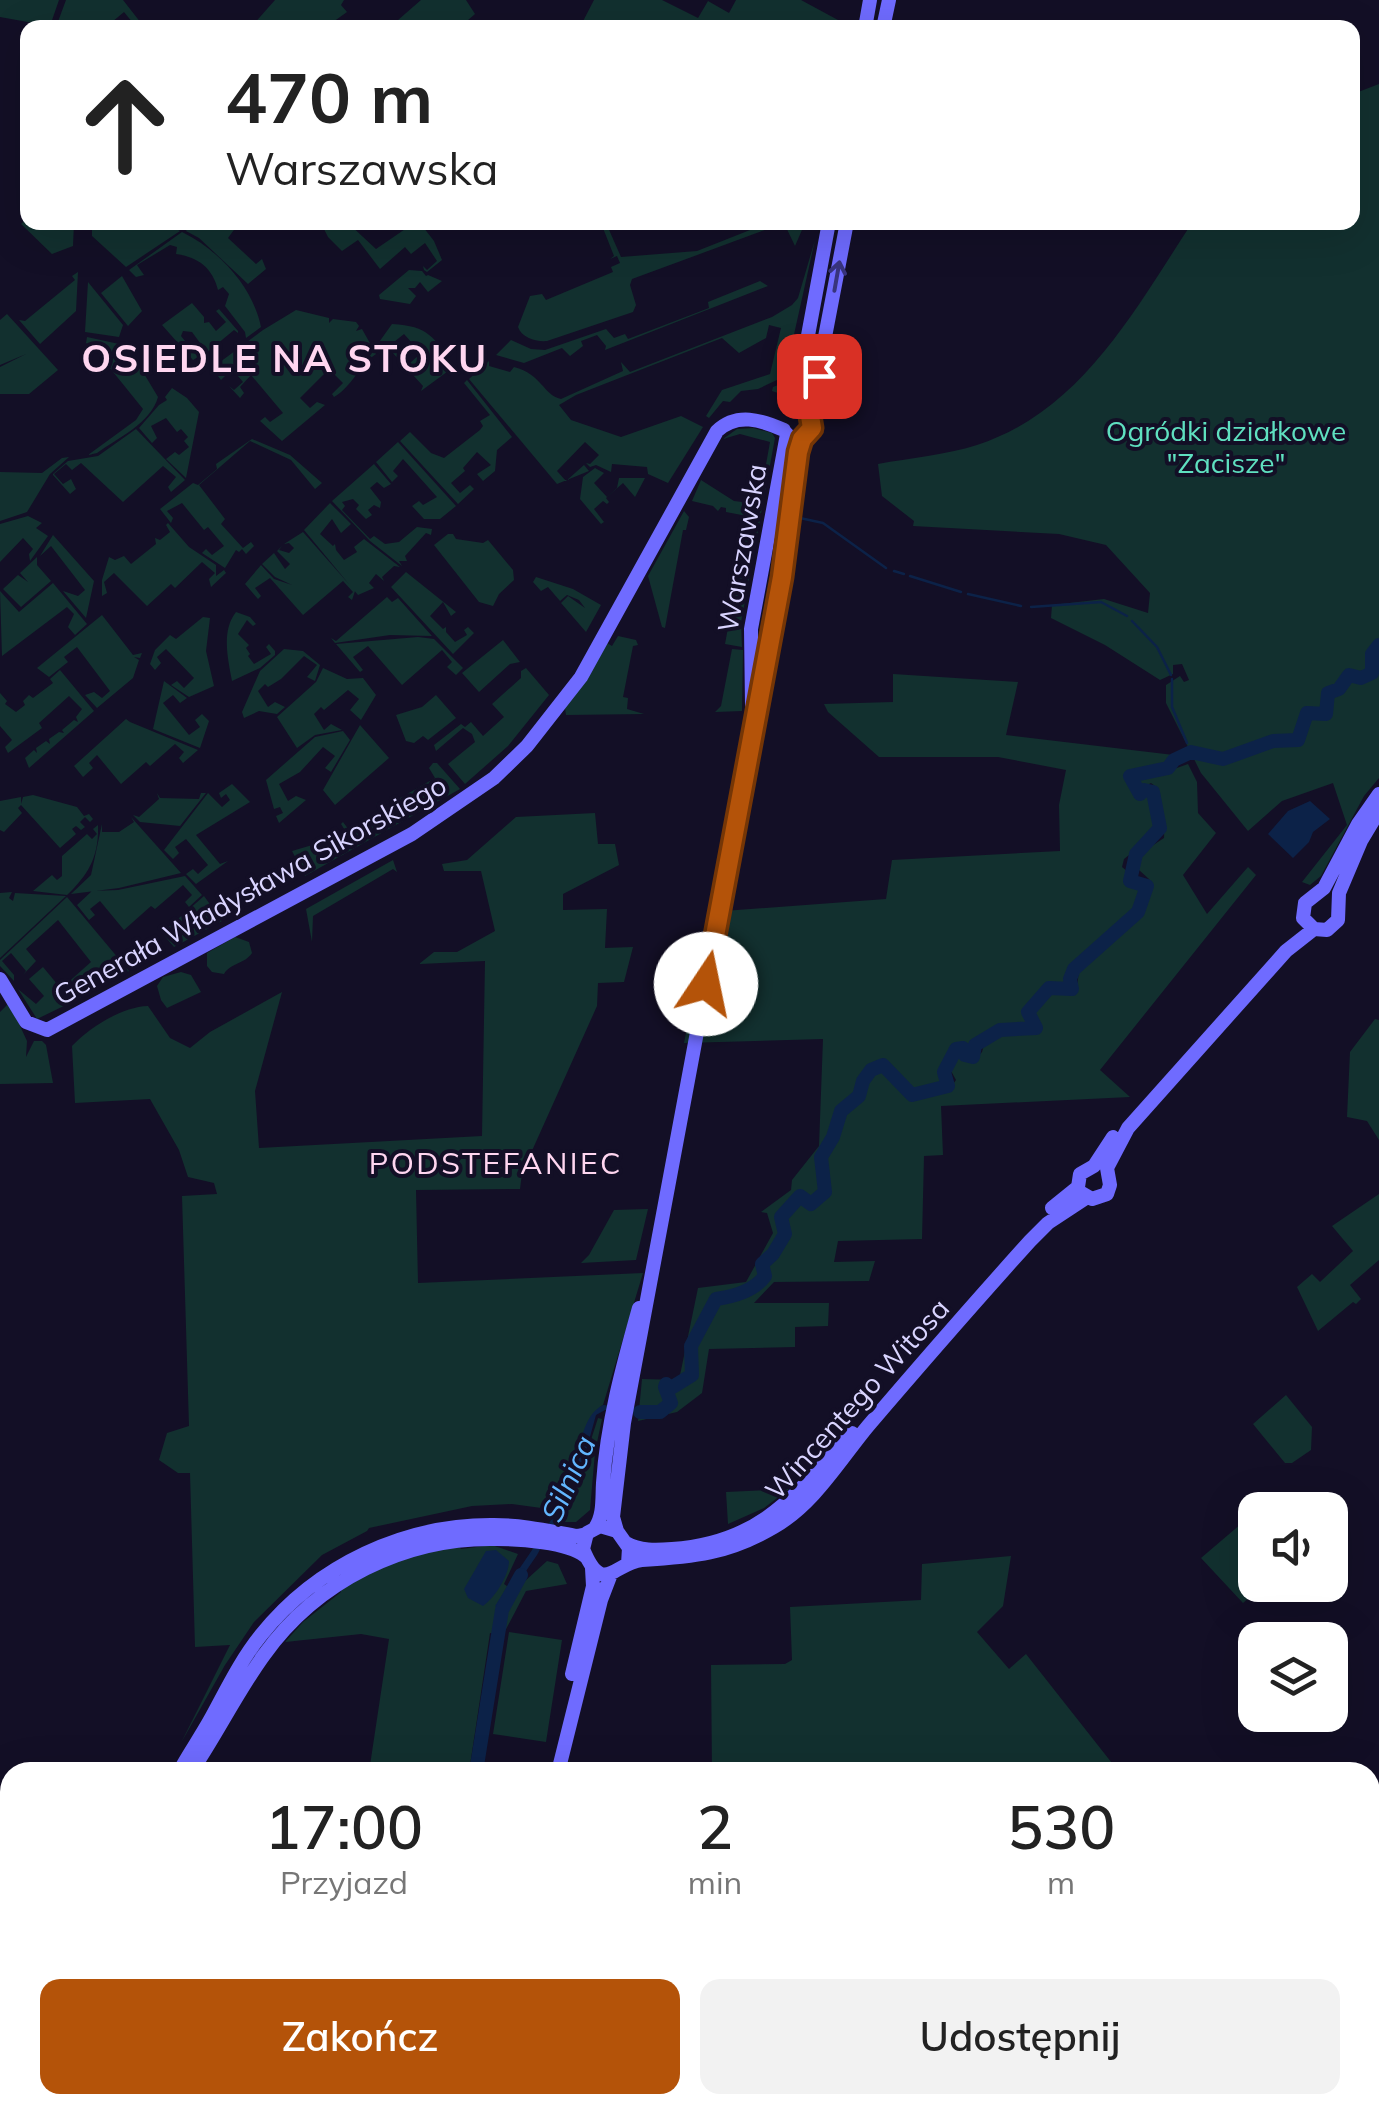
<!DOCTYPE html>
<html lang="pl">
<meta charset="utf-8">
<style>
:root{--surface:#fff;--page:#f2f2f2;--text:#222;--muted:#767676;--accent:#b45309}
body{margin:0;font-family:Mulish,sans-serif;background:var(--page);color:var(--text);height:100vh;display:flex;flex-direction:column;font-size:38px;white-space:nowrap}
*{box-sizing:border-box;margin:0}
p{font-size:32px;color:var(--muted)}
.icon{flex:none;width:55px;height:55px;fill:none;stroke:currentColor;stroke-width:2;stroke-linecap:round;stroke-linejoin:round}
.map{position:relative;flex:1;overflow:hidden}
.sheet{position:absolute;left:0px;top:1762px;width:1380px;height:352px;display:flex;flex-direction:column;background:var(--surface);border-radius:30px 30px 0 0;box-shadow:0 10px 40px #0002}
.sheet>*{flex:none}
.banner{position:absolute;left:20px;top:20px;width:1340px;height:210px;border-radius:20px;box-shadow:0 10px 40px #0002;background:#fff;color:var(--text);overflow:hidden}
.tools{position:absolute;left:1238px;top:1492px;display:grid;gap:20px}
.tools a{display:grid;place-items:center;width:110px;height:110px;border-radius:20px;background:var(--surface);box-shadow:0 10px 40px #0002;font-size:50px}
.pin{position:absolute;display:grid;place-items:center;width:85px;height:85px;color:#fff;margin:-42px;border-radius:20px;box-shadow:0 5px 15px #0006}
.me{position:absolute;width:110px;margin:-55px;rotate:11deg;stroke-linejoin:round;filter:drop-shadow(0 0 8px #0008)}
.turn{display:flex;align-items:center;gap:35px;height:210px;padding:0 40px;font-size:45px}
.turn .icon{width:130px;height:130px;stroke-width:2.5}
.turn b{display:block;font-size:70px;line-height:85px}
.eta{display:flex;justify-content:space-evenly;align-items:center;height:170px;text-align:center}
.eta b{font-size:60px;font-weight:600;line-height:70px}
.primary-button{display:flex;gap:20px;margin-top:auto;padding:20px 40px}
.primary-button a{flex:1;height:115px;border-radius:20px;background:var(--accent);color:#fff;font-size:40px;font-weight:600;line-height:115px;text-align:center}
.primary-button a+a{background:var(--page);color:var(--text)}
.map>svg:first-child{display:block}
</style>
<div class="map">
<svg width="1379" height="2113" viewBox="0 0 1379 2113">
<rect width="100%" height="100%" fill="#130f26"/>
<path fill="#12302f" d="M0,0H59L50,26L0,17Z
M66,0H123L141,23L136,27H129L133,23L124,12L106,27H56Z
M275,0H344L341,5L347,12L326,27H251Z
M421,0H466L475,14L460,27H390Z
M594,0H662L698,18L708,1L729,13L736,0H801L838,20L830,28L580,27Z
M1379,84V778L1364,796L1321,876L1310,885L1302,882L1347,825L1333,783L1282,801L1248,831L1201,773L1166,703V685L1180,676L1184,682L1189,680L1182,664L1173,665V674L1160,680L1105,645L1051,618L1052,605L1104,599L1148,613L1150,593L1106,545L1059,534L913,526L914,521L882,496L878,464C910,458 946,455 977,445C1082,411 1135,309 1192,223L1352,222L1353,94Z
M27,218L28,222L74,223L73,246L52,254L21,224Z
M92,223H165L180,231L126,267L92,236Z
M191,223H239L228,238L256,264L262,259L266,269L248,284L199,238L186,231Z
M321,223H348L376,249L414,223H420L434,241L442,260L427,272L424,270L423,266L427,270L437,261L425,243L411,254L405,247L380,269L358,240L342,251L328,237Z
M601,223H606L621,257L697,251L768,223H805L795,246L784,223L632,279L630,285L636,305L633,312L547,341C536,342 522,338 518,327L530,296L542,294L546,300L613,272L611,267L620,263L617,256L610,259L614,256Z
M182,232C219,250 253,287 261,327L246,338L245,332L225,306L229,294L223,287L218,290C213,269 199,257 176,254L177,247L170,245L137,265L144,275L136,277L129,270Z
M815,240L777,411L781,394L772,391L773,387L781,384L779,379L758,389L741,391L730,402L723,401L709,418L706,416L722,390L770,374L781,328L769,325L766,338L739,353L722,338L576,395L559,405L571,420L621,437L681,416L703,427L668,483L648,474L647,467L612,464L611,472L596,465L590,467L586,463L590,464L599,455L585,442L557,471L566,481L584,465L589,471L557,484L469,379L489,361V366L510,372L514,367C542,374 543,395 561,399L623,371L621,362L630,372L772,317L792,305L798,298Z
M409,270L422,271L426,276L428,275L442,281L428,292L420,282L415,288H408L416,296L410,304L380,299L379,295Z
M78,272L76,311L40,344L19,320L25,321L75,280L72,276Z
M122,276L142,311L128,326L101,293Z
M760,281L768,286L605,350L606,346L597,335L581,341L583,346L570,356L562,348L524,363L496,355L511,340L531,349L545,350L606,329L614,338L625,334L628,339L709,308L708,302Z
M88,282L123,325L119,337L85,332Z
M192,303L204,317V323L209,322L216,331L226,322L216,311L219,309L238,331V333L234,330L205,354L207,360L200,352L203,347L192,332L183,331L181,336L198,357L193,360L162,325Z
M296,310L329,318V323L333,319L356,322L359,326L356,331L362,329L376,354C359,365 352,387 334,397L332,394L343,383L329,369L300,398L310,408L317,402L325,405L282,441L260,421L265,417L270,422L283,413L251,375L240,387L244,393L240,398L229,386L234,390L243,382L232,369L221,380L212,368L263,330Z
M7,314L58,370L29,394H0V367L26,354L0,365V320Z
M392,324C429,326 433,337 455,366L421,391L423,386L392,352L388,354L397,345L395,349L409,364L421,353L404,334L379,354L377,345Z
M87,337L119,344L126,359L140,367L158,397C151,423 118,438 97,453L88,455L136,420L143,409L97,352L86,343Z
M467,380L512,437L497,450L495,471L483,481L477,474L491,465L477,452L463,468L465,471L451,483L460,493L470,485L474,489L458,504L400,441L410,432L431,453L444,458L480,430L483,426L480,421L490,415L464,383Z
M172,388L187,398L199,412L186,478L166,459L175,452L179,455L189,447L184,441L188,437L181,429L177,432L166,418L151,426L157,438L152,443L139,428L159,405L167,400L165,397Z
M753,428L772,433L775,438L760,519L748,513L747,516L726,512V508L721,507L718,511L713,506L692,501L701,480L734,501L742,502L744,496L760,498L770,442L740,434L723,439L737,429Z
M136,429L185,480L171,492L168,487L176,477L163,466L123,502L81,463L72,470L66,464L54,474L63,484L71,479L76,489L70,494L53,475V474L68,461L98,456Z
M252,439L290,455L322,483L315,489L291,460L250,441L199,485L225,519L221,524L243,548L251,542L254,546L246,554L242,549L239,552L236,550L225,568L202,553L206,549L212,555L224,546L208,527L204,530L182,503L167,511L173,518L171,523L160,509L193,483L198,485L217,469L216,464Z
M398,442L456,506L440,519H424L412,506L419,501L423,505L437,497L403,459L393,471L398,476L392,482L376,462Z
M69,457L50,474L27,512L0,521V472L42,473L62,458Z
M374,464L391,484L384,488L377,482L370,488L381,502L380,508L374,505L368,510L372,515L366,519L356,509L359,505L353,499L342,502L345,506L342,510L370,539L374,536L385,544L399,542L417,527L432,529L431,535L426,533L405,556L407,561H399L402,566L370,541L332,501Z
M595,468L604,473L594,483L607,497L617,488L619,478H645L635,497L623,483L606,498L609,502L607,504L603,501L594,509L604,522L601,524L580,499L583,477Z
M330,503L351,524L341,533L332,519L320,534L333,546L335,544L336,550L344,560L357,552L354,547L364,539L400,567L394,566L382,577L384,581L376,574L369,583L374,588L358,595L304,530Z
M684,511L689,517L686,530H683L665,628L662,627L648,576Z
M28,516L42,523L36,528L48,536L30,561L29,554L33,549L23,538L0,562V524Z
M748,520L760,521L741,622L742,647L725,644Z
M168,523L189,547L216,565V576L224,570L226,573L211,587L209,579L215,573L202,562L175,588L171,584L147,606L114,573L104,582L107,593L102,596V580L109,557L115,560L124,556L131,564L156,544L155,538L160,540L170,532L166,525Z
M303,532L355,591L352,600L348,597L353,592L343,581L303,615L270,578L255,588L261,596L258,599L245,584L261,565L274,579L292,585L275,577L262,564L274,553L285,569L290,564L277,551L282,546L279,550L289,553L294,548L289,543L284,544Z
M448,534H453L456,539L483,543L488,540L513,570L514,580L499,594L493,606L479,602L434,545Z
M53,535L94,581L86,618L63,591L78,596L85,590L51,546L40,556Z
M37,557V565L51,581L21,607L3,589L18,575L28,582L20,573Z
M406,572L456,612L451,616L443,602L430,616L443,629L446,627V632L455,642L467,635L464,630L468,627L474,633L453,654L391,587Z
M536,577L573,589L601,605L586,632L561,603L568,596L585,608L579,600L567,595L560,601L548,587L541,591L533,582Z
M53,583L87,624L75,635L68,627L74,614L67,607L2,656L0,591L19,612Z
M387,597L392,602L398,598L432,636L390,635L335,643L331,638L336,641Z
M236,612L250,617L256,624L253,626L247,620L238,634L249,645L246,648L250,654L248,656L254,664L271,654L266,647L269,644L275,651V655L260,668L232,681C228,659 221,631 236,612Z
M102,615L133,655L142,653L140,658L134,657L139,660L133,678L97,708L85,695L94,692L102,698L110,691L77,647L64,657L68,662L49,677L37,668Z
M203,617L210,618L206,651L214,686L189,697L171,685L177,681L184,688L194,678L166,649L157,657L161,663L155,670L150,664L155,650L170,635L176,639Z
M618,636L636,640L638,645L633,646L623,697L628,698L627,709L644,714L566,715L565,708L607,643L612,646Z
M418,637L434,639L463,668L456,675L447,667L452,662L442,650L402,685L368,646L353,657L363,670L360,672L336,644Z
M503,640L520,662L510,664L479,692L462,673Z
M284,649L303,651L320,665L315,681L307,677L317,665L304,656L281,679L268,687L265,684L258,691L268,707L275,702L285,707L277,714L259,711L244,718L242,712L260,671Z
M732,649L743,650L742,711L715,712L721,706Z
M323,668L347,679L363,678L376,695L361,720L350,710L359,699L348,690L324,710L321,707L314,714L324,730L331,724L342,730L315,735L297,748L277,717L316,682Z
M526,668L549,695L508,746L465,784L448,764L475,742L472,734L463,728L436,751L434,745L461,724L465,727L471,722L483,736L504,717L492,704L521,678V671Z
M60,670L94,711L29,768L25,758L34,750L37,753L36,748L46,741L50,744L49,739L59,732L64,733L62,730L74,720L78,722L76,717L82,709L69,696L39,723L42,728L8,753L5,747L12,740L0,726V693L7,701L5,704L16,712L25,705L23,701L29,695L33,698L53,683L50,679Z
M893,674L1018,682L1006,735L1182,756L1181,760L1137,769L1128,774V781L1140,796L1149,790L1154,796L1158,832L1124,859L1122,867L1146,887L1135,912L1123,926L1093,945L1072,966L1069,986L1044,987L1027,1011L1034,1027C1011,1028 989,1025 972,1043L974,1050L971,1055L965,1046L956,1047L942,1072L948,1079L945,1086L912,1090C899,1080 897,1066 883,1058L865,1071L859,1092L841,1109L858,1103L866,1094V1081L883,1067L895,1085L910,1096L938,1092L951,1087L956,1080L950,1069L959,1052L967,1059L975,1060L982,1052L986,1038L1000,1033L1038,1030L1039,1024L1034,1011L1049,990H1077L1079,968L1091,954L1133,924L1153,888L1149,879L1129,861L1164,838C1165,828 1161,824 1160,813C1159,799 1165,793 1151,783L1141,788L1133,778L1139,774H1160L1188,764L1197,782L1198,813L1216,833L1183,875L1207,914L1248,867L1256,875L1100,1070L1130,1097L941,1106L943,1155L924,1156L922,1239L838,1241L834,1262L875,1261L869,1281L774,1282L754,1303H829L828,1326L795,1327V1347L709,1349L702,1393L677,1412L638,1421L642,1379L679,1380L698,1288L746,1282L773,1233L767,1213L761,1212L791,1190L792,1180L819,1146L823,1039L684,1043L710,912L886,899L892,860L1060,851L1059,805L1066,770L998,757H879L828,712L824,704L893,702Z
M164,681L187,698L180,703L173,695L163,703L189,735L200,727L195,720L202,714L209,721L200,748L153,729Z
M436,695L456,718L428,740L423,736L414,743L406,741L396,715L422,707Z
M126,719L130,722L198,750L183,763L179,758L184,752L175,744L150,766L146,762L121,784L97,755L89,763L93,768L83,777L74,766Z
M360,725L389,758L335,805L323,790Z
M343,731L350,740L331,772L325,768L335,756L323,747L300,772L279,784L288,801L296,796L306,800L279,823L276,816L283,813L280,807L274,809L266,780L315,737Z
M433,763H437L460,789L305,876L292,851L319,843L323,850L348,835L341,824L343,822L352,834L381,817L376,803L381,809L435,778L429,768Z
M232,784L250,802L196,835L220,864L228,861L196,884L186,874L193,869L198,874L208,865L186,839L175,847L179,853L173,859L164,850L208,793L222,807L230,800L226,794L221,798L219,793Z
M157,793L160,798L199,799L201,793H206L180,826L140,822L133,815L139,817L159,799Z
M33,795L77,807L84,816L89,814L93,819L90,822L85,817L80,822L85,827L81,830L76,826L72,829L76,834L60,848L21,805L18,808L22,813L4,832L0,830V801L21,797V804L23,797Z
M595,813L598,844H615L619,865L563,894V910L607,909L605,948L633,947L624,982L598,983L597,1006L522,1173L520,1189L416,1190L418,1283L643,1273L603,1405C586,1414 569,1486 556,1510L512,1504L472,1506L369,1528L367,1531L322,1555L254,1622L225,1665L181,1743L230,1645L195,1647L190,1473H178L159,1460L167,1433L189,1426L182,1196L217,1194L214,1183L188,1177L179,1150L150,1099L75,1103L72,1046C90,1027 122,1007 148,1006L170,1038L190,1048L210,1032L282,992L255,1091L259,1148L482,1136L485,961L419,964L434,952H457L495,931L481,871H444L442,864L467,860L516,817Z
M131,817L181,873L119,888L71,894L91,875L102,824V832H119L134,822Z
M98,825C99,856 89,874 67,895L33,891L52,875L57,880L62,876V856L87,834L92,839L97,834L93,829Z
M393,860L397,872L393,869L313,916L312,942L306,909Z
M185,876L202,895L189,907L185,902L192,895L183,885L155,909L151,906L124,930L100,901L90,909L95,915L89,920L77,905L92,891L118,890Z
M12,892L9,898L13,901L15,893L66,896L0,958V893Z
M204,896L222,921L174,947L162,933Z
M67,897L129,971L74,1001L64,986L91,962L58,920L26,949L36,961L23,975L26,971L11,953L2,961L14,975V981L0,966V960Z
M235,937L249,942L252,953C245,964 230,963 224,974L212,972L207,966V953Z
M43,967L72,1002L37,1019L18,989L36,1004L44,996L29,979Z
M181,972L191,975L201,992L167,1008L161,1000L157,986L163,977Z
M7,998L27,1041L26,1057L34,1041H42L46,1045L53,1083L0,1084V1012L7,1005Z
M1375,1019L1379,1020V1140L1367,1121L1347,1117L1350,1052Z
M1379,1194V1260L1350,1285L1361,1299L1356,1304L1353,1302L1318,1331L1297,1287L1312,1274L1320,1282L1353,1251L1332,1226Z
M648,1209L636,1260L581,1263L589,1255L614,1210Z
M1286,1395L1312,1427L1311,1450L1292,1463H1285L1253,1424Z
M598,1418L602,1419L595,1452L590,1510L576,1522H556L578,1480Z
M789,1489L764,1508L728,1524L726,1492Z
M1255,1512V1585H1263L1243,1603L1201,1558Z
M458,1545L461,1549L492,1545L518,1554L504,1584L514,1591L547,1561L558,1564L567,1584L526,1591L503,1635L490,1633L469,1772H369L389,1639L361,1634L285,1642L303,1622L341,1592L339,1588L386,1563Z
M1011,1556L1003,1606L977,1632L1009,1669L1026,1654L1119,1772H712L711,1665L785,1664L792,1660L790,1607L921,1600L922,1564Z
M509,1632L562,1640L546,1742L493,1734Z
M1370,1984L1379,1992V2113H1109L1112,2105H1370Z
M617,2105H1075L1102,2113H617Z"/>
<path fill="#0c2248" d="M1310,801L1330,819L1313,832L1309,842L1293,858L1268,834L1288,811Z
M603,1405L659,1409V1414L605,1410L596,1415L578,1480L537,1555L500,1609L495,1606C520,1564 553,1527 570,1480C579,1458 580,1416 603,1405Z
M496,1550L509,1561C509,1575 495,1598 483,1606L468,1598L464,1589L486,1551Z"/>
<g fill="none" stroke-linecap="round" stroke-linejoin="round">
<path stroke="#0c2248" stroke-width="2.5" d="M800,518L823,523L886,568
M894,571L904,574
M910,576L961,592
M968,594L1021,606
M1031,607L1101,602L1127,616
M1132,621L1157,647L1171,675
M1172,679V707L1187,743
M1190,750L1191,752"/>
<path stroke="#0c2248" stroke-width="14" d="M640,1412H660L671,1403L665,1387L666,1384L671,1388L692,1375L691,1346L716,1299C735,1296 754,1291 765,1276L762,1264L773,1254L785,1234L781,1217L800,1196L811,1204L825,1192L821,1157L833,1137L841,1111L859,1096L863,1081L871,1070L883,1065L912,1095L948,1086L944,1072L956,1049L963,1048L965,1055L973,1057L975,1045L1000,1030L1036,1028L1028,1012L1049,988L1072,989L1070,979L1074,969L1138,912L1147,886L1130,881L1136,854L1160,828L1153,792L1144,790L1140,794L1130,776L1168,768L1174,760L1191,752L1223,759L1273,741L1298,740L1307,713L1326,714L1328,693L1339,689L1349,675L1361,678L1372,673V654L1379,645
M476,1772L502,1610L521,1575
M330,2113L331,2105"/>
<path stroke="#6f6bff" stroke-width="14" d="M865,28L870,0
M883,28L889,0
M794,411L829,222
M802,439L813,428L811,410L847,222
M752,705L751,629L787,434
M1379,794L1358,824L1324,888L1305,903L1303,918L1314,929L1327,930L1338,920L1339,893L1361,841L1379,811
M0,979L26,1022L47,1030L412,834L494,778L527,746L581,677L717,431C737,412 761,420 784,430
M1078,1187L1080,1174L1094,1166L1113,1137
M1080,1192L1092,1199L1107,1194L1110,1185L1107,1168L1128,1128L1286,951L1314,929
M1052,1208L1078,1187
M595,1528C604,1515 602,1498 603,1483C607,1423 623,1365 639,1308
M617,1531L613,1517L624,1423L782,577L802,439
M626,1543C639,1551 657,1550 672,1549C762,1543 796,1494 852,1433
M628,1564L629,1548L617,1531L600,1526L587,1533L583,1549C603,1598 615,1562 642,1560C693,1557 728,1554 774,1527C814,1504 839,1461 868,1426C921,1364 975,1302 1030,1241L1048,1223L1086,1198
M572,1674L593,1586L592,1568
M179,1772C188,1755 200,1738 210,1720C226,1691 240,1661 261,1635C317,1565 405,1524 494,1525C523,1525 549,1531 577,1536L587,1534
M191,1772C217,1734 237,1692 264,1655C317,1581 405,1537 496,1539C519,1539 568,1542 585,1556
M558,1772L601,1600L611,1574
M495,2113L496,2105"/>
<path stroke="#c25bff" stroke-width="15" d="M0,1927L10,1960
M0,1962L9,1995
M10,1994L2,2014L10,2029
M56,2105L59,2113
M69,2105L71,2113"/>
</g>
<defs><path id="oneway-shaft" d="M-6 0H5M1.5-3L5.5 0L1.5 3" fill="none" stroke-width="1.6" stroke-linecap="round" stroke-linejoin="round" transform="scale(2.5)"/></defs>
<use stroke="#38347d" href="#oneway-shaft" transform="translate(837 276) rotate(-80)"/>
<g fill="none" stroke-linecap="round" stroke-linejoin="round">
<defs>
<path id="route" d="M706,984L782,577L798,452L802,439L812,428L810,416L819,376"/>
</defs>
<use href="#route" stroke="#753606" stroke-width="25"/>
<use href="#route" stroke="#b45309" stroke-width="18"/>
</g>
<g text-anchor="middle" stroke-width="8" stroke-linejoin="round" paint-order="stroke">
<g font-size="28" fill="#5fe0c0" stroke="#130f26">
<text x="1226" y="441">Ogródki działkowe<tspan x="1226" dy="32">"Zacisze"</tspan></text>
</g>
<g font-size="28" fill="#d9d4ff" stroke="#130f26">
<text transform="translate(742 548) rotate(-80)" y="10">Warszawska</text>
<text transform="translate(250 890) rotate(-29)" y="10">Generała Władysława Sikorskiego</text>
<text transform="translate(857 1399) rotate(-48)" y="10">Wincentego Witosa</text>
</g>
<g font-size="30" letter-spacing="2.5" fill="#ffd6f0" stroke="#130f26">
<text x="496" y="1174">PODSTEFANIEC</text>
</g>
<g font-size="30" font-style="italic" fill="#62b6ff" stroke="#130f26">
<text transform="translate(569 1479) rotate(-66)" y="10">Silnica</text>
</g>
<g font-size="38" font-weight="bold" letter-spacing="2.5" fill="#ffd6f0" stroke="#130f26">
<text x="285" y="372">OSIEDLE NA STOKU</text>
</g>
</g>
</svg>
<div class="tools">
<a><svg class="icon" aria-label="sound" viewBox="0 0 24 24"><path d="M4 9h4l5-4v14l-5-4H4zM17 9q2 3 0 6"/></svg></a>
<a><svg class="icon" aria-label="layers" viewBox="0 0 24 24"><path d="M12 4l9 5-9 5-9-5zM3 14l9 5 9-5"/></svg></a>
</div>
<div class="pin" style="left:819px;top:376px;background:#d93025"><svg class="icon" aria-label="arrive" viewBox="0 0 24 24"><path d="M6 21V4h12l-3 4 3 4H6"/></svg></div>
<svg class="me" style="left:706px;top:984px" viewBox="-20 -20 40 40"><circle r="19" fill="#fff"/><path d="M0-13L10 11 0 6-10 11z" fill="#b45309"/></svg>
<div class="banner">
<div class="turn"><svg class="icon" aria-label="ahead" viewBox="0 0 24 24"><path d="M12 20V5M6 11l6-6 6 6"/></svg><div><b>470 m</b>Warszawska</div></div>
</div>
<section class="sheet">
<div class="eta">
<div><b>17:00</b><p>Przyjazd</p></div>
<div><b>2</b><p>min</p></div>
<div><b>530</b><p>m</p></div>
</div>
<div class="primary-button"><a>Zakończ</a><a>Udostępnij</a></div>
</section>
</div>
